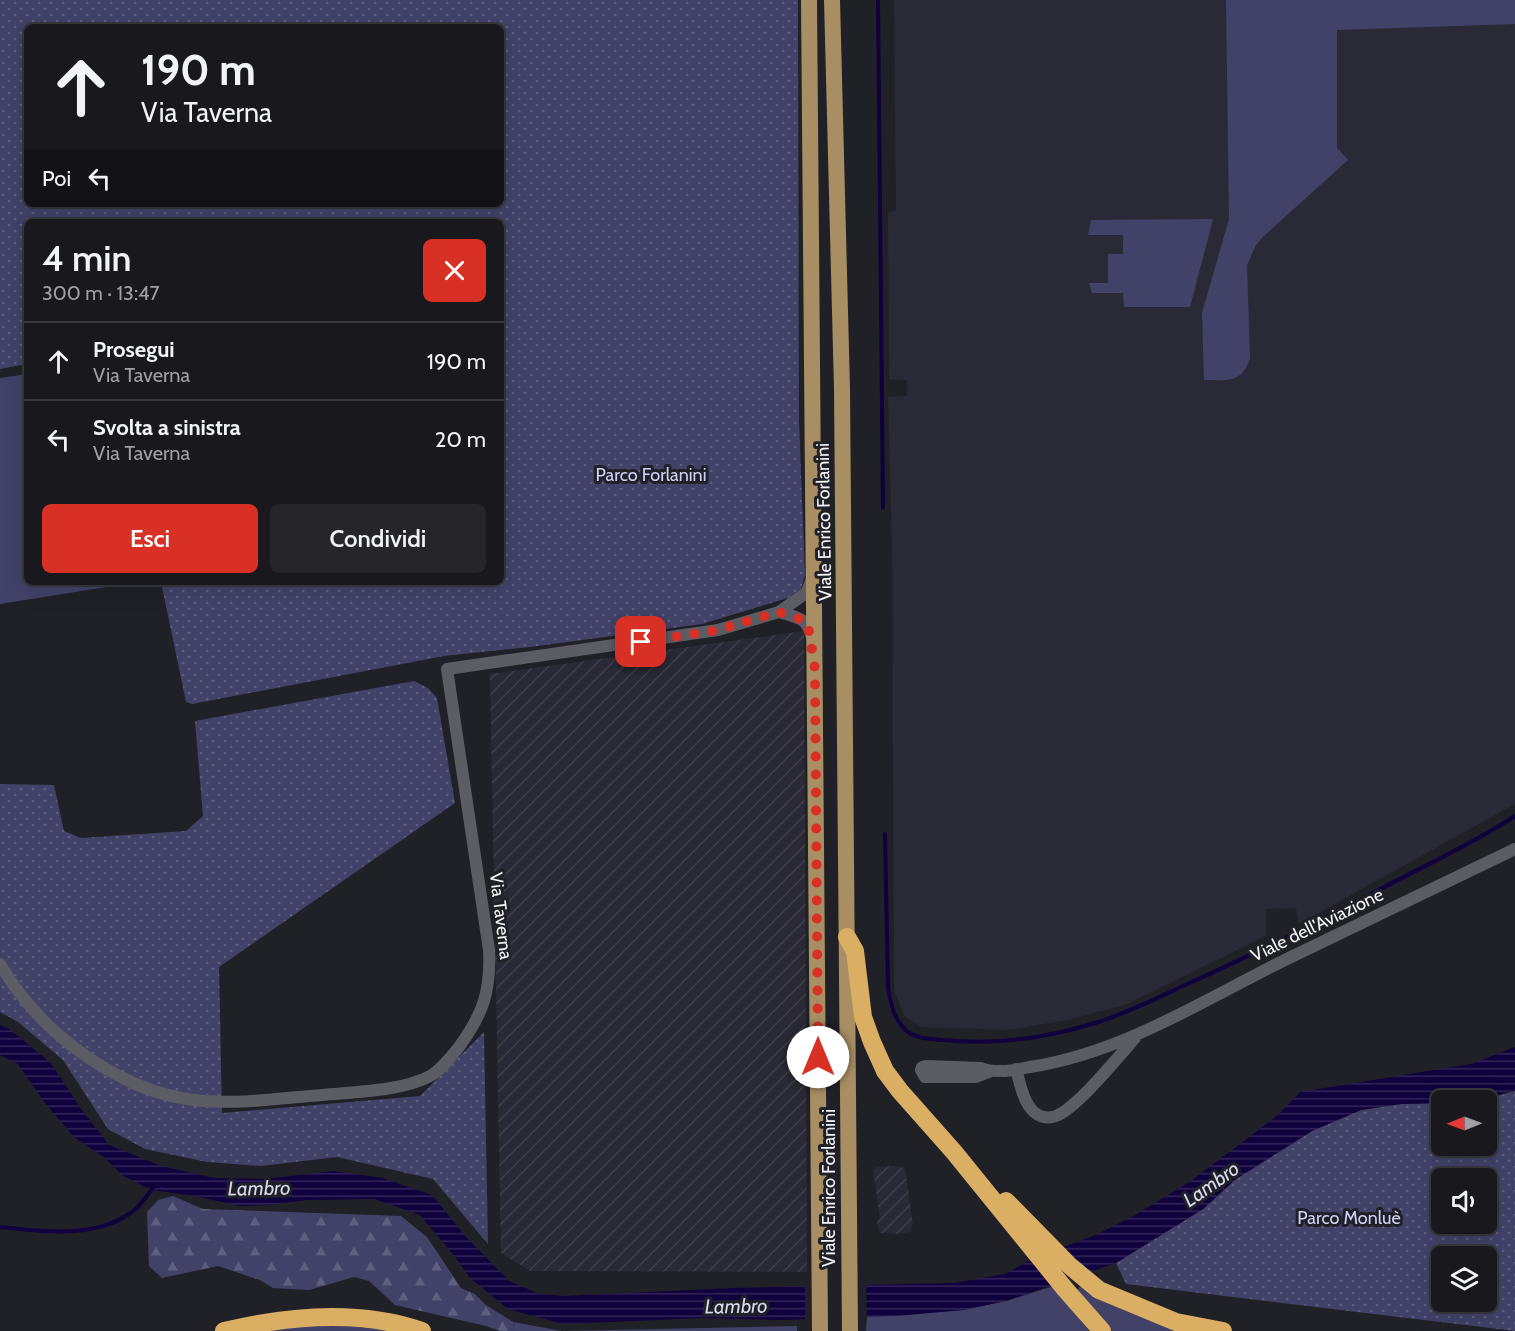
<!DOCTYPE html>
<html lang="it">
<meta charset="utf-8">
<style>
:root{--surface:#18181d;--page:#25252a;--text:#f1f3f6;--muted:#9fa0a4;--line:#36373b;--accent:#d93025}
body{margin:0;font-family:Cabin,sans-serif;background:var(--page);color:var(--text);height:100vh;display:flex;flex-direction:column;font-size:22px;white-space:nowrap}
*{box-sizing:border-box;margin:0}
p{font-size:20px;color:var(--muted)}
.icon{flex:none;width:33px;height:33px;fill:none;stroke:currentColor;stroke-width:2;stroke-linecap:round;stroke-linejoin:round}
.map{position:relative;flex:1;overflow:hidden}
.panel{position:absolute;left:24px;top:219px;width:480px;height:366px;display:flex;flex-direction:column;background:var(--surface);border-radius:9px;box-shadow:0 6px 24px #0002,0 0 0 2px var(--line)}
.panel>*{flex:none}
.top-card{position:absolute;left:24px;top:24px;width:480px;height:183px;border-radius:9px;box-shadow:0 6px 24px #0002,0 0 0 2px var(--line);background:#18181d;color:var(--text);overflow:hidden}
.needle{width:39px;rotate:269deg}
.tools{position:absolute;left:1431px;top:1090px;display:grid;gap:12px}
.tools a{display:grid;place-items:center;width:66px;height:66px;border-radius:9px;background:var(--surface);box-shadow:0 6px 24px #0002,0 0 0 2px var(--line);font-size:30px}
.pin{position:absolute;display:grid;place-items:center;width:51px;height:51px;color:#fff;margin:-26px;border-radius:12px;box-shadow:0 3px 9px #0006}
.me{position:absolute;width:66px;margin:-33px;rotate:0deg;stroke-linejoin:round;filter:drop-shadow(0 0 4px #0008)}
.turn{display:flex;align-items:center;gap:21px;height:126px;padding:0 18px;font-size:27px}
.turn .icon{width:78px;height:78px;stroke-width:2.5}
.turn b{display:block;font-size:42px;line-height:51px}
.then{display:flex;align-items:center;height:57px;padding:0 18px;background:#0003;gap:12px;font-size:22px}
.round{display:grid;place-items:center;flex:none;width:63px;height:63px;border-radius:9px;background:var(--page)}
.summary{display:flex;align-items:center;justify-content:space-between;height:102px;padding:0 18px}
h1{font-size:36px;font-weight:600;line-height:45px}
.action{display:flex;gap:12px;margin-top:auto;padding:12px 18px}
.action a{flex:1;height:69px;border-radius:9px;background:var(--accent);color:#fff;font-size:24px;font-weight:600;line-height:69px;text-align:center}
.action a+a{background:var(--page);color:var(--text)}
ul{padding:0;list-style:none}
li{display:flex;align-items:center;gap:18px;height:78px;padding:0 18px;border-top:2px solid var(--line)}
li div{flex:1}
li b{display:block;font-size:22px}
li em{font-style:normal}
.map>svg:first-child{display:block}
</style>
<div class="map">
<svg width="1515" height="1331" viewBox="0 0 1515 1331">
<defs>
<pattern id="industrial-furrows" width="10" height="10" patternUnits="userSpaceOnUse" patternTransform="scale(1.5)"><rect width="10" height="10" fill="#2a2a36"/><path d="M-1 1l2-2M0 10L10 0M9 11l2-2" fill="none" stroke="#3f3f4a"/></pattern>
<pattern id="forest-firs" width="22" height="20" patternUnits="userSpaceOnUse" patternTransform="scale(1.5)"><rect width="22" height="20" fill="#424269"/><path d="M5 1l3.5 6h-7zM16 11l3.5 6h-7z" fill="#5e5e7f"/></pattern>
<pattern id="park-dots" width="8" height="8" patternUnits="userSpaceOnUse" patternTransform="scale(1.5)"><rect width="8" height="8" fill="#424269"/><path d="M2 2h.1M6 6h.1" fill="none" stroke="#5e5e7f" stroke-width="1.8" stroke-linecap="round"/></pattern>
<pattern id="water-rules" width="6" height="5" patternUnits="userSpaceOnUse" patternTransform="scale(1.5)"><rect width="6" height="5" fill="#10003d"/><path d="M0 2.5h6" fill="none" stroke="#33265a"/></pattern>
</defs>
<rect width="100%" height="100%" fill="#202027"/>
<path fill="#2a2a36" d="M894,0H1515V804L1299,924L1296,908L1266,909V936L1127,1004L1068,1020L1007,1030L922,1027L905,1017L894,991L892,546L888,397L907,396L908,388L907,380L889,379L888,213L896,210Z"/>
<path fill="url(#industrial-furrows)" d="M804,631L807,1272L530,1271L501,1253L490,674Z
M895,1166L905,1168L913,1224L909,1232L900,1234L879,1233L877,1221L880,1218L873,1170L877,1167Z"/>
<path fill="#424269" d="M1226,0H1515V24L1337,30V148L1348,160L1264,236L1256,245L1247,265L1250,358C1242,384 1227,380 1204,380L1202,313L1229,219Z
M1213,219L1190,307H1124L1123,293H1092L1089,283H1108V254H1123V235H1088L1091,220Z
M27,374V582H138L0,604V378Z
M1054,1286L1089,1331H866L867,1316L963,1310L1006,1301Z
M1079,1287H1084L1189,1331H1111L1078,1292Z
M513,1322L562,1331L797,1326V1331H514Z
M319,1323L395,1331H243Z"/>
<path fill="url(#forest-firs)" d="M173,1196L203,1209L401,1216L427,1237L461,1288L475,1294L486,1305L513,1322L514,1331H500L486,1326L395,1305L369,1281L354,1277L309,1290L273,1288L260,1280L218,1266L162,1278L149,1266L147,1212L158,1200Z"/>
<path fill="url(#park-dots)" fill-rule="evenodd" d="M0,0H798L799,420L805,575L801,589L788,598L702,624L530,647L444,656L192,704L186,702L161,582H501V222H27V364L0,369ZM27,27H501V204H27Z
M414,681L428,688L437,698L455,803L219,967L222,1113L420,1096L484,1032L488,1244L433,1179L337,1157L261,1166L207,1162L145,1149L108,1129L63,1060L18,1022L0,1012V784L54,785L64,831L81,838L186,831L203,816L195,721Z
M1515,1091V1331L1126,1284L1116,1263L1203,1209L1236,1179L1312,1131L1361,1110L1401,1104L1441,1103L1442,1146H1486V1101H1479ZM1442,1179H1486V1224H1442ZM1442,1257H1486V1302H1442Z"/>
<path fill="url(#water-rules)" d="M0,1025L9,1029L50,1062L81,1109L109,1145L161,1166L214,1178L265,1179L334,1171L382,1178L432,1195L466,1237L509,1281L539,1294L564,1296L733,1288L954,1283L1005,1274L1032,1259L1093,1236L1130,1218L1188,1183L1248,1138L1279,1114L1300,1092L1471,1064L1515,1047V1090L1479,1101H1442L1441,1103L1401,1104L1361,1110L1312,1131L1236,1179L1203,1209L1116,1263L1006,1301L963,1310L897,1316L782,1320L703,1318L563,1324L508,1309L470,1278L453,1254L420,1215L374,1199L306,1200L269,1205L241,1206L189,1195L151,1190L122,1175L104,1157L75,1138L45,1103L18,1064L0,1055Z"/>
<path fill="#202027" d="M866,1283L867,1319L805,1322V1284Z"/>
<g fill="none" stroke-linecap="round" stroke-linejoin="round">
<path stroke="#10003d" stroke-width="4" d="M878,0L883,508
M885,834L888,988C891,1004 894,1021 908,1032C918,1039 931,1039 943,1040C993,1045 1047,1038 1095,1023C1126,1014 1155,999 1183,986C1248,957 1312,925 1375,892C1421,867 1471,845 1515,816
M0,1227C42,1231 92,1239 129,1214C139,1208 147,1196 154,1186"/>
<path stroke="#5c5c64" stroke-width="12" d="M779,612C795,617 807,617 811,635
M0,964C29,1014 74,1054 125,1079C149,1091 178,1099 204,1101C243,1104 283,1098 322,1095C353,1092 403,1091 430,1076C441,1070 451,1057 459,1047C483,1014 491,991 489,950L447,669L718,630L779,612L806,593L812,579
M1016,1069C1020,1083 1023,1102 1034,1112C1040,1117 1048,1119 1056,1116C1077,1108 1119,1056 1135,1038
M989,1072L976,1077H925L921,1070L922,1067L926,1066L981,1068C996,1074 1015,1070 1030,1067C1125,1052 1205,999 1289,958C1365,922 1440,885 1515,849"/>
<path stroke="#a88e63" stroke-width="16" d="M809,0L820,1331
M832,0L842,389L850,1331"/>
<path stroke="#daaf63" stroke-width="18" d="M847,937L855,951L863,1017L872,1042L885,1071L900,1091L954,1152L1065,1289L1102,1331
M1006,1201L1070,1266L1099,1290L1176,1322L1223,1331
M224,1331C287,1316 359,1309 422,1331"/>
</g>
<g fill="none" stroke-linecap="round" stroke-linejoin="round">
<path stroke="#d93025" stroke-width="10" stroke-dasharray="0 18" d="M641,642L718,630L778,612L803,620L808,625L815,669L818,1057"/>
</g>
<g text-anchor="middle" stroke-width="6" stroke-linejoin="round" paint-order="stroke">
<g font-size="18" fill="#ced0f7" stroke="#202027">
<text x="651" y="481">Parco Forlanini</text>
<text x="1349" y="1224">Parco Monluè</text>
</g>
<g font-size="18" fill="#f4f4f9" stroke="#202027">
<text transform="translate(824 522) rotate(-91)" y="6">Viale Enrico Forlanini</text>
<text transform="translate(501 916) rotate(83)" y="6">Via Taverna</text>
<text transform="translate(1317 925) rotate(-26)" y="6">Viale dell'Aviazione</text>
<text transform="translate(829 1188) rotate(-90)" y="6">Viale Enrico Forlanini</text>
</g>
<g font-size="20" font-style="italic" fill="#dadbef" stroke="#202027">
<text transform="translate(1211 1184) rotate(-35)" y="7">Lambro</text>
<text transform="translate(259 1188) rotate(-1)" y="7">Lambro</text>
<text transform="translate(736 1306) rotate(-1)" y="7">Lambro</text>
</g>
</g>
</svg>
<div class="tools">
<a><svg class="needle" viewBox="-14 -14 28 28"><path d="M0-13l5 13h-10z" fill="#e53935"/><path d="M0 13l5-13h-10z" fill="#9fa0a4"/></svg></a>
<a><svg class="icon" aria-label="sound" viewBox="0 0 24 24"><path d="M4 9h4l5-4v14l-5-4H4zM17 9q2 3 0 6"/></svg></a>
<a><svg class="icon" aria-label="layers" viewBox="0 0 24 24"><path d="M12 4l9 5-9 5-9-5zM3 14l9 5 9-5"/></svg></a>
</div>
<div class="pin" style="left:641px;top:642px;background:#d93025"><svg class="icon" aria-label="arrive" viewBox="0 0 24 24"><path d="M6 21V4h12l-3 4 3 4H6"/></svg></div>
<svg class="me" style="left:818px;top:1057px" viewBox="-20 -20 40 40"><circle r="19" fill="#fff"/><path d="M0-13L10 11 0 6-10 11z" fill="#d93025"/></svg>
<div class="top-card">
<div class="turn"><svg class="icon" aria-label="ahead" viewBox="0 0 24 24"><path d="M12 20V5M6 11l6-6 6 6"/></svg><div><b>190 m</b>Via Taverna</div></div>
<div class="then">Poi<svg class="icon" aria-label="left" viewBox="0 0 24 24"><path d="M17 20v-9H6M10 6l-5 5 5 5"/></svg></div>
</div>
<section class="panel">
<div class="summary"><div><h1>4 min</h1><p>300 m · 13:47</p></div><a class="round" style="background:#d93025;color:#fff"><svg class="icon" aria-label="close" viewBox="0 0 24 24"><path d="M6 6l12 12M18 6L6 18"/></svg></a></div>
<ul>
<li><svg class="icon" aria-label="ahead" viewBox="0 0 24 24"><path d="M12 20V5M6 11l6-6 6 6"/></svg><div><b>Prosegui</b><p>Via Taverna</p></div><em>190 m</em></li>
<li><svg class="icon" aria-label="left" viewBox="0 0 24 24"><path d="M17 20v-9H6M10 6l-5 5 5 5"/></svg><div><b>Svolta a sinistra</b><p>Via Taverna</p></div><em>20 m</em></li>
</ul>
<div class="action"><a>Esci</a><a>Condividi</a></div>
</section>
</div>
